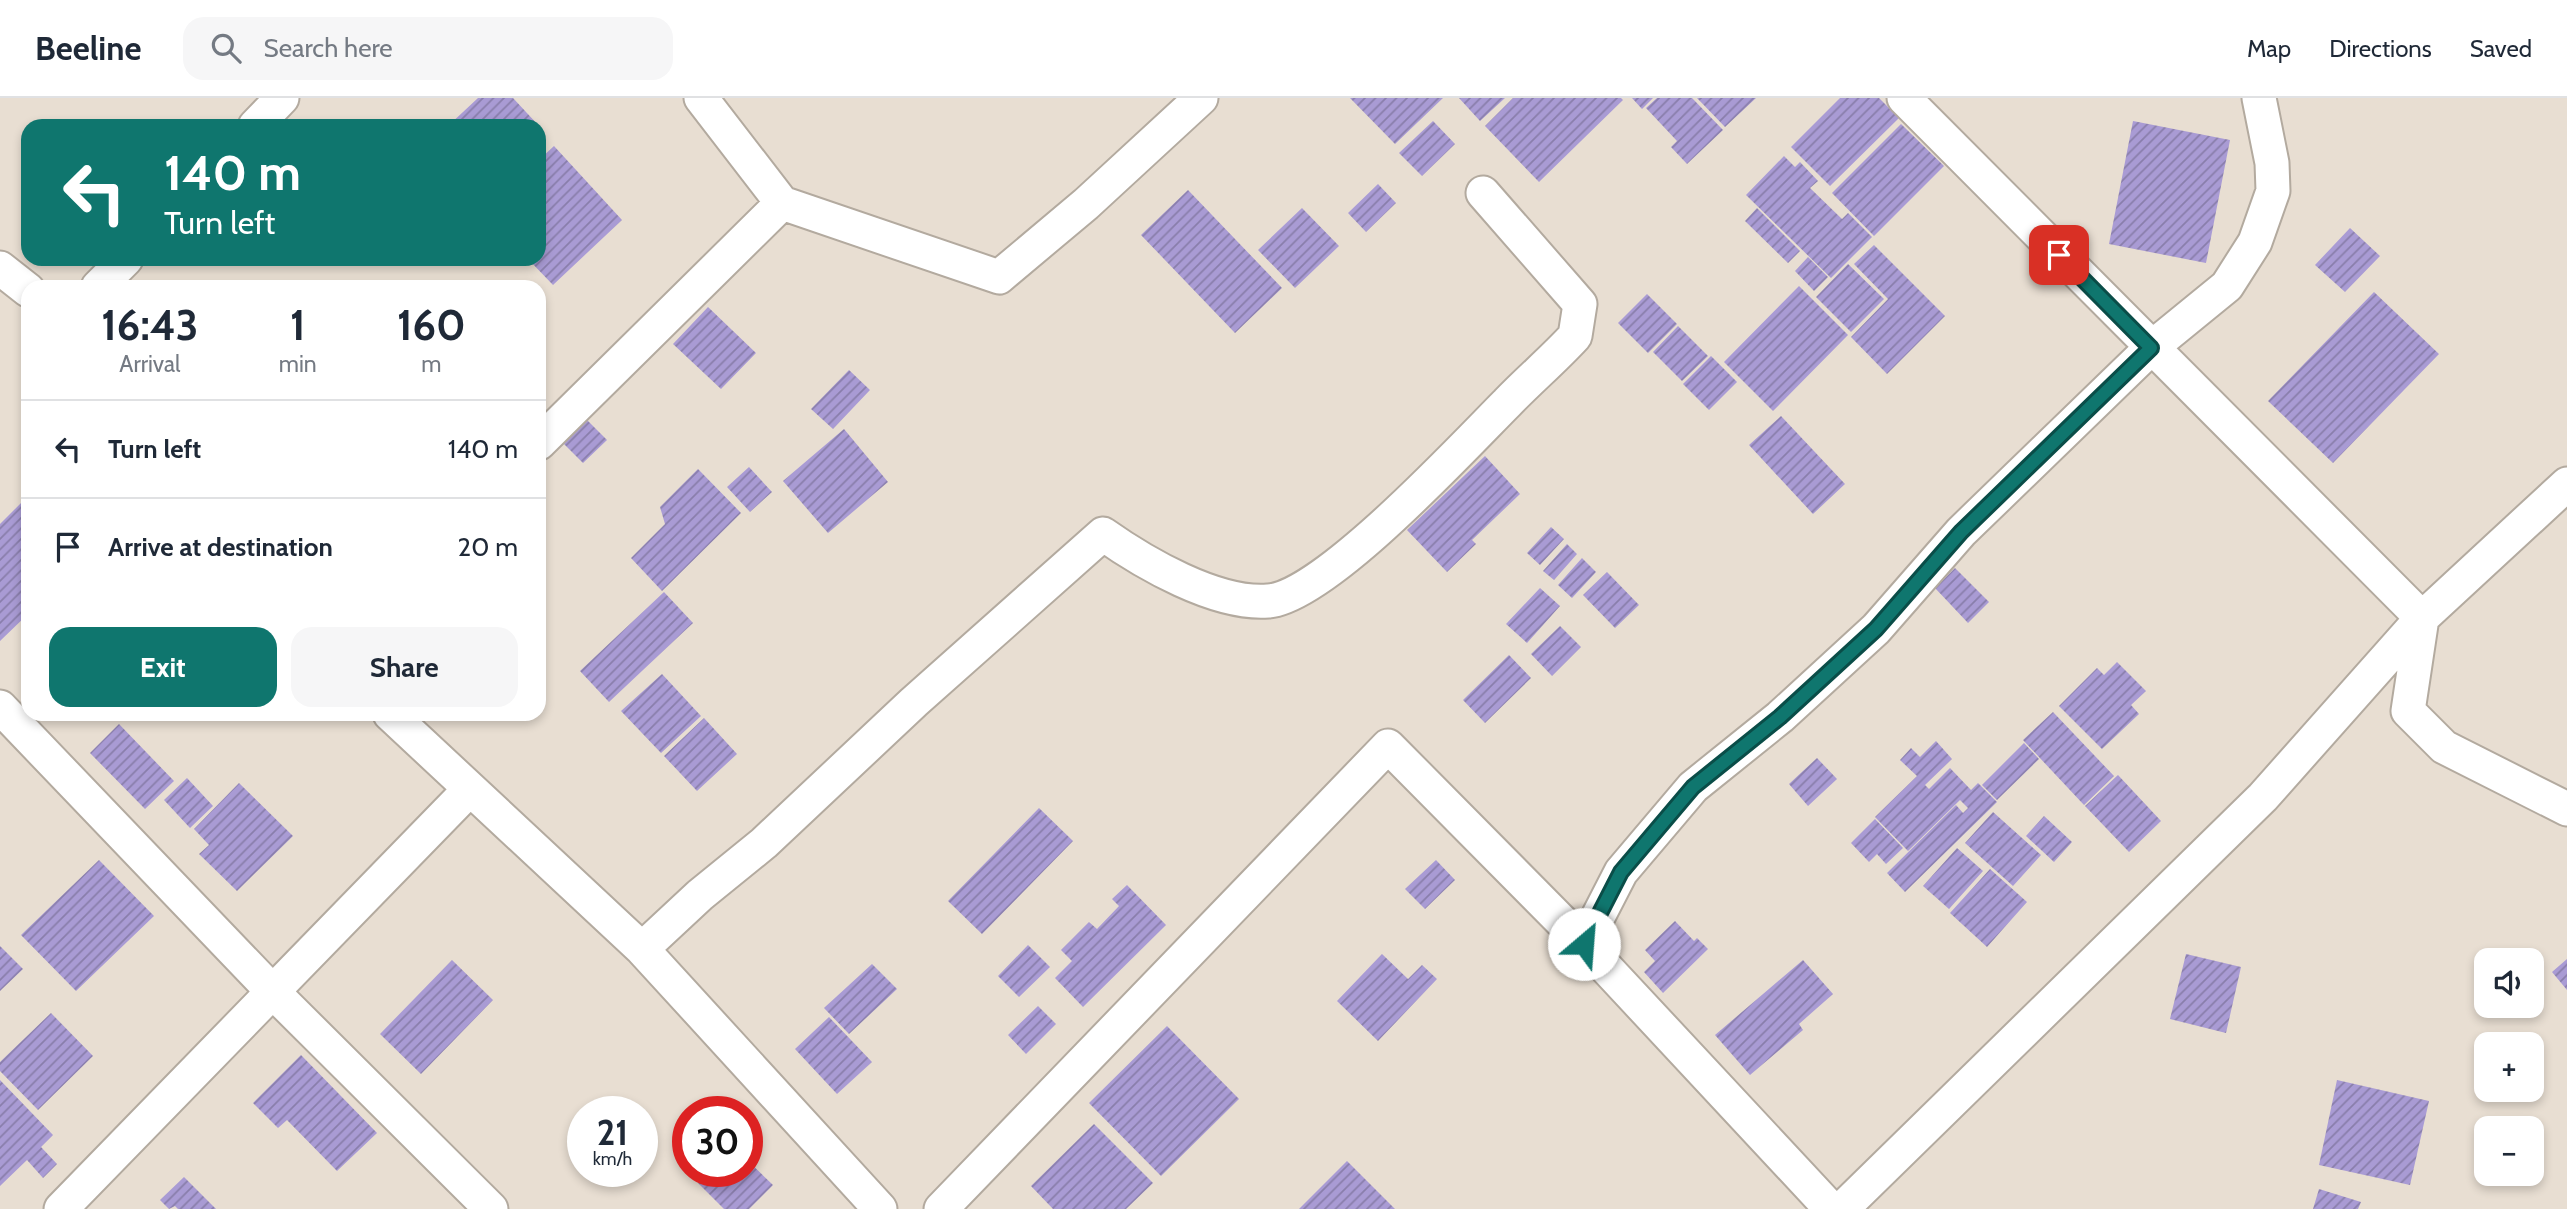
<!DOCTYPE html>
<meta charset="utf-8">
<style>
:root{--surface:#fff;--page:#f6f6f7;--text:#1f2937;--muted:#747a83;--line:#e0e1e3;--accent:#0f766e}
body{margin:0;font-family:Cabin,sans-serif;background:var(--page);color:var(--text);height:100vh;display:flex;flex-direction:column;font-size:26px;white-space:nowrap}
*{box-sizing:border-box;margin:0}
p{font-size:23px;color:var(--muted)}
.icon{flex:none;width:38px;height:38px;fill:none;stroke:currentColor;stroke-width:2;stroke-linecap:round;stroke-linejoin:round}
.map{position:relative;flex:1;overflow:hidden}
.sheet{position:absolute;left:21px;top:182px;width:525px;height:441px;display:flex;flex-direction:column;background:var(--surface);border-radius:21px;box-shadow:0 4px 10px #0003}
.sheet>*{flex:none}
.guide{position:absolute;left:21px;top:21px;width:525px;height:147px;border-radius:21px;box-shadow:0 4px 10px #0003;background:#0f766e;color:#fff;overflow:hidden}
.fabs{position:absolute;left:2474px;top:850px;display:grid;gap:14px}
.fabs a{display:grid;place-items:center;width:70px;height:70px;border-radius:14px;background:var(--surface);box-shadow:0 4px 10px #0003;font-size:35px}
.speed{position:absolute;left:567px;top:998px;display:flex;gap:14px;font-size:35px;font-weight:700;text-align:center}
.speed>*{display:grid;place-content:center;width:91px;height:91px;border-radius:50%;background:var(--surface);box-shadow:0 4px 10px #0003;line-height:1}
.speed small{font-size:18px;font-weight:400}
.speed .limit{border:10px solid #d22;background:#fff;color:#111}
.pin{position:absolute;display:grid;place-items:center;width:60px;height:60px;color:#fff;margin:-30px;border-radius:14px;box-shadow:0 4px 10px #0006}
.me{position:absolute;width:77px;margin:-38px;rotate:27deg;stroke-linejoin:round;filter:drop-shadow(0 0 5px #0008)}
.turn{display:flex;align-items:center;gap:24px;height:147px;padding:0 28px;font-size:32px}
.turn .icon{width:91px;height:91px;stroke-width:2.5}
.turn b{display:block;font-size:49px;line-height:60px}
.eta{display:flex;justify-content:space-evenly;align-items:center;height:119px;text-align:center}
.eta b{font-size:42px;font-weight:700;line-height:49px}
.button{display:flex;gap:14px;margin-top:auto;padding:14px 28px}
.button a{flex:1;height:80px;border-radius:21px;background:var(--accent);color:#fff;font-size:28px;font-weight:700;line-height:80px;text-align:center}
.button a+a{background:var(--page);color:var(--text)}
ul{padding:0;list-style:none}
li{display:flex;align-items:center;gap:21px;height:98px;padding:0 28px;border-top:2px solid var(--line)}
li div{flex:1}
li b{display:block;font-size:26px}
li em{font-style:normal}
header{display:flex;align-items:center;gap:42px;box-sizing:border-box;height:98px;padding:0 35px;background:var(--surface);border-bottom:2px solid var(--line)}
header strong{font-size:33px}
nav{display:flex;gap:38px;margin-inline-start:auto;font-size:24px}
.search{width:490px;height:63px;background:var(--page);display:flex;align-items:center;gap:18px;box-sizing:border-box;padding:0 24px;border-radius:21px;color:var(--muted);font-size:26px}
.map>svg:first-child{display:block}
</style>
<header>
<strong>Beeline</strong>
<div class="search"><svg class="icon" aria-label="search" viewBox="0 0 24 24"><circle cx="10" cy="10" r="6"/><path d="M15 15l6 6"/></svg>Search here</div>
<nav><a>Map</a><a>Directions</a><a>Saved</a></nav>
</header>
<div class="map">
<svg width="2567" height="1111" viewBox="0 0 2567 1111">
<defs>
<pattern id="building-hatch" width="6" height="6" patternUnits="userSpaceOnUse" patternTransform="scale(1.75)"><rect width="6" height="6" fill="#a99bd4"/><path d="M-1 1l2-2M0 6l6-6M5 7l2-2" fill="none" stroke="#897eab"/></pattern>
</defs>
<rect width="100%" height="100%" fill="#e8ded2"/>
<path fill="url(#building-hatch)" d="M478,0H513L539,28H448Z
M1350,0H1443L1395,46Z
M1459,0H1505L1480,23Z
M1513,0H1621L1623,2L1539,84L1485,28Z
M1632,0H1653L1642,11Z
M1657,0H1692L1723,32L1687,66L1671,49L1677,43L1646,10Z
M1697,0H1756L1725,29Z
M1840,0H1879L1899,20L1830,88L1791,49Z
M1433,23L1455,46L1422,78L1399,55Z
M2133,23L2230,42L2206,165L2109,146Z
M1901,26L1944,68L1874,138L1832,95Z
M554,48L622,122L553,187L528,161H539V62Z
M1784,58L1795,69L1800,64L1818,83L1810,90L1842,121L1848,115L1872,139L1831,180L1746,97Z
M1378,86L1396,105L1366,134L1348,115Z
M1188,92L1282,190L1235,235L1141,137Z
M1302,110L1339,148L1295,190L1258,152Z
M1757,110L1800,153L1788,165L1745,123Z
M2350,130L2380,158L2345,194L2315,167Z
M1874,147L1945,218L1887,276L1851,239L1888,201L1854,166Z
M1808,159L1828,179L1814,193L1795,173Z
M1848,166L1884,201L1851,234L1816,199Z
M1799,188L1848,237L1773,313L1724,264Z
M2374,194L2439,256L2333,365L2268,303Z
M1647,196L1677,226L1648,255L1618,225Z
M708,209L756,255L721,291L673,246Z
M1678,228L1708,258L1682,283L1653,254Z
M1711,258L1737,284L1709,312L1683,286Z
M849,272L870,292L833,331L811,311Z
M1781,318L1845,386L1813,416L1749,347Z
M584,319L607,342L583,365L560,342Z
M844,331L888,384L828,435L783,383Z
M1485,358L1520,396L1472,442L1476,446L1447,474L1407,432Z
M749,369L772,394L750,414L727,389Z
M698,371L741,415L662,493L631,460L665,426L660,409Z
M28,398V516L0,543V426Z
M1551,429L1564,441L1540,467L1527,455Z
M1567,446L1577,456L1554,482L1543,473Z
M1582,460L1596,474L1572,500L1558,487Z
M1955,470L1989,504L1968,525L1935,490Z
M1607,474L1639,507L1615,530L1583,497Z
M1540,490L1560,508L1527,545L1506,526Z
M664,494L693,525L609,604L580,573Z
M1560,528L1581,549L1552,578L1531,556Z
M1509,557L1531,580L1485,625L1463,602Z
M2117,564L2146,593L2131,607L2139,616L2102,651L2059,608L2097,570L2104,577Z
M662,576L701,618L661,655L621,613Z
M2053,614L2114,678L2084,707L2023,642Z
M704,620L737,656L697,693L664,658Z
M119,626L174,683L145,711L90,655Z
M1936,643L1952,661L1925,687L1929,691L1950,670L1971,692L1978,685L1997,704L1905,794L1887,775L1956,707L1963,715L1968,710L1960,702L1908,753L1875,719L1917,678L1900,662L1911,650L1920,659Z
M2024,645L2039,661L1997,702L1982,687Z
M1817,660L1837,681L1808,708L1789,686Z
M2118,677L2161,723L2129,754L2085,708Z
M187,680L213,708L190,730L164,702Z
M239,685L293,738L237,793L199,756L209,747L194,731Z
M1039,710L1073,743L982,836L948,803Z
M1993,714L2041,757L2013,788L1965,745Z
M2044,718L2072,744L2054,764L2026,738Z
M1875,721L1903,750L1886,766L1877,756L1869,764L1851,745Z
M1957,750L1983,773L1949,811L1923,788Z
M99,762L154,818L76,893L21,837Z
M1436,762L1455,782L1425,811L1405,791Z
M1990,771L2027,804L1987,849L1950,815Z
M1127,787L1166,827L1083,909L1055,880L1072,863L1061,852L1089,824L1097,831L1119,808L1112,801Z
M1675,823L1694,843L1697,840L1708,851L1663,895L1644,874L1655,863L1645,852Z
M1028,847L1050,869L1019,899L998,878Z
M0,848L23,871L0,893Z
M1382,856L1408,881L1422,867L1437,881L1378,943L1337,903Z
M2186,856L2241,869L2226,935L2170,921Z
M2567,861V892L2552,874Z
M452,862L493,902L421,976L380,936Z
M1803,862L1833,896L1799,926L1803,932L1750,977L1715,937Z
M872,866L897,891L849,936L824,910Z
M1038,908L1056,926L1026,956L1008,937Z
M51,915L93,958L38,1012L0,973V964Z
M829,919L872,964L837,996L795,951Z
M1167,928L1239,1001L1161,1078L1089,1005Z
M301,957L377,1035L337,1073L287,1022L278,1030L253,1005Z
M0,982L53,1037L41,1049L57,1066L43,1080L27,1062L0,1088Z
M2337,982L2429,1003L2410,1087L2319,1067Z
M1094,1026L1153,1085L1126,1111H1053L1031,1088Z
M747,1062L773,1087L749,1111H724L698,1085L710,1073H747Z
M1347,1063L1395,1111H1299Z
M2497,1076H2520L2516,1085Z
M184,1079L216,1111H178L175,1108L169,1111L160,1102Z
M2319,1091L2361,1104L2358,1111H2313Z"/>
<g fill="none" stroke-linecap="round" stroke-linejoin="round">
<defs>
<path id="minor" d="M701,0L782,105L999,179L1086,106L1201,0
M255,28L282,0
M0,170L28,192
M98,189L126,161
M539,345L782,105
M2567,386L2422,520L2408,613L2444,649L2567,711
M0,609L273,894L491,1111
M390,616L642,851L880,1111
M642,851L700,797L764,745L914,604L1103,436C1144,465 1216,507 1268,503C1324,500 1464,348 1507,305C1529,282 1553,262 1575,238L1580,206L1483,95
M61,1111L469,692
M941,1111L1388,648L1584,846
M1831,1111L1584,846L1621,774L1693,689L1780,619L1876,531L1961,434L2151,250L2227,188L2255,144L2273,93L2272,65L2259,0
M1842,1111L2263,699L2422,520L1904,0"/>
</defs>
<use href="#minor" stroke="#b3aa9f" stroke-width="37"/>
<use href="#minor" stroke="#fff" stroke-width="33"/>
</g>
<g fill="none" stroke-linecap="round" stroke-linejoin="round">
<defs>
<path id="route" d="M1584,846L1621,774L1693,689L1780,619L1876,531L1961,434L2151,250L2059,157"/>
</defs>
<use href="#route" stroke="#0a4d48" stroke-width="18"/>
<use href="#route" stroke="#0f766e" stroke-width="12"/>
</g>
</svg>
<div class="fabs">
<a><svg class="icon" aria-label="sound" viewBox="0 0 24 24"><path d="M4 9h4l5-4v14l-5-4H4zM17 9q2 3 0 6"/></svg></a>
<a>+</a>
<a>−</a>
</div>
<div class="speed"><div>21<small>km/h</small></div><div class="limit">30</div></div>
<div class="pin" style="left:2059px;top:157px;background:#d93025"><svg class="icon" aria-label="arrive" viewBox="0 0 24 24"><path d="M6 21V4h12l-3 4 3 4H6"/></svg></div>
<svg class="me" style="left:1584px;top:846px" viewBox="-20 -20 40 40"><circle r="19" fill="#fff"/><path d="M0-13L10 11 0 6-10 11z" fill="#0f766e"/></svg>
<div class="guide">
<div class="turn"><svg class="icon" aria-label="left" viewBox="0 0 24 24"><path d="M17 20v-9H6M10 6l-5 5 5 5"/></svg><div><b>140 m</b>Turn left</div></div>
</div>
<section class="sheet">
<div class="eta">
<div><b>16:43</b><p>Arrival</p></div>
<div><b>1</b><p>min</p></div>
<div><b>160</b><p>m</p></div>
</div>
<ul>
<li><svg class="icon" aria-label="left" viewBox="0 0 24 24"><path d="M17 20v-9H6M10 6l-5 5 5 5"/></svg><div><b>Turn left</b></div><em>140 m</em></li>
<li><svg class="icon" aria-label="arrive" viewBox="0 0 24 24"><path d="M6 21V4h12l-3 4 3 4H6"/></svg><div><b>Arrive at destination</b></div><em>20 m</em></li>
</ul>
<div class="button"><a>Exit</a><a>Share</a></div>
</section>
</div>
